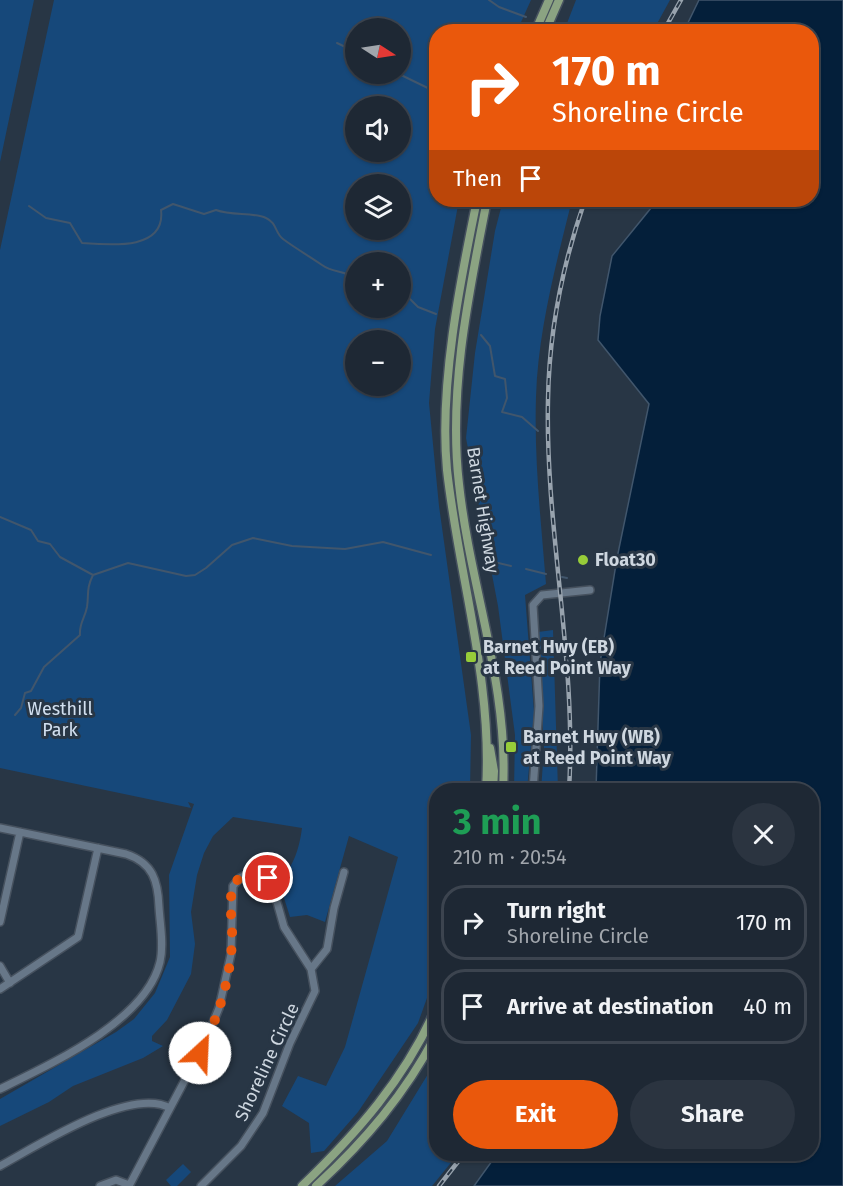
<!DOCTYPE html>
<meta charset="utf-8">
<style>
:root{--surface:#1e2834;--page:#2b3440;--text:#f1f3f6;--muted:#a1a6ac;--line:#3c444f;--accent:#ea580c}
body{margin:0;font-family:"Fira Sans",sans-serif;background:var(--page);color:var(--text);height:100vh;display:flex;flex-direction:column;font-size:22px;white-space:nowrap}
*{box-sizing:border-box;margin:0}
p{font-size:20px;color:var(--muted)}
.icon{flex:none;width:33px;height:33px;fill:none;stroke:currentColor;stroke-width:2;stroke-linecap:round;stroke-linejoin:round}
.map{position:relative;flex:1;overflow:hidden}
.side{position:absolute;left:429px;top:783px;width:390px;height:378px;display:flex;flex-direction:column;background:var(--surface);border-radius:24px;box-shadow:0 2px 4px #0004,0 0 0 2px var(--line)}
.side>*{flex:none}
.top-card{position:absolute;left:429px;top:24px;width:390px;height:183px;border-radius:24px;box-shadow:0 2px 4px #0004,0 0 0 2px var(--line);background:#ea580c;color:#fff;overflow:hidden}
.needle{width:39px;rotate:102deg}
.tools{position:absolute;left:345px;top:18px;display:grid;gap:12px}
.tools a{display:grid;place-items:center;width:66px;height:66px;border-radius:50%;background:var(--surface);box-shadow:0 2px 4px #0004,0 0 0 2px var(--line);font-size:30px}
.pin{position:absolute;display:grid;place-items:center;width:51px;height:51px;color:#fff;margin:-26px;border:3px solid #fff;border-radius:50%;box-shadow:0 2px 6px #0007}
.me{position:absolute;width:66px;margin:-33px;rotate:25deg;stroke-linejoin:round;filter:drop-shadow(0 0 4px #0008)}
.turn{display:flex;align-items:center;gap:21px;height:126px;padding:0 24px;font-size:27px}
.turn .icon{width:78px;height:78px;stroke-width:2.5}
.turn b{display:block;font-size:42px;line-height:51px}
.then{display:flex;align-items:center;height:57px;padding:0 24px;background:#0003;gap:12px;font-size:22px}
.round{display:grid;place-items:center;flex:none;width:63px;height:63px;border-radius:32px;background:var(--page)}
.headline{display:flex;align-items:center;justify-content:space-between;height:102px;padding:0 24px}
h1{font-size:36px;font-weight:700;line-height:45px;color:#1e9e55}
.primary-button{display:flex;gap:12px;margin-top:auto;padding:12px 24px}
.primary-button a{flex:1;height:69px;border-radius:36px;background:var(--accent);color:#fff;font-size:24px;font-weight:700;line-height:69px;text-align:center}
.primary-button a+a{background:var(--page);color:var(--text)}
ul{padding:0;list-style:none}
li{display:flex;align-items:center;gap:18px;height:75px;margin:0 12px 9px;padding:0 12px;border:3px solid var(--line);border-radius:24px}
li div{flex:1}
li b{display:block;font-size:22px}
li em{font-style:normal}
.map>svg:first-child{display:block}
</style>
<div class="map">
<svg width="843" height="1186" viewBox="0 0 843 1186">
<rect width="100%" height="100%" fill="#283645"/>
<path fill="#16487a" fill-rule="evenodd" d="M0,0H34L0,162Z
M54,0H531L517,31L436,32V200H459L435,329L429,403L439,506L471,735L470,790H436V973L418,1023L358,1112L324,1151L311,1153L309,1123L282,1106L298,1076L326,1086L345,1047L398,857L349,836L325,922L307,915L290,917L279,882C294,865 299,850 302,828L233,817L213,836L204,853L197,875L191,912L195,944L191,974L167,1020L152,1036V1041L163,1046L143,1058L73,1086L49,1102L0,1126V1099L116,1032L134,1019L155,993L170,957L169,875L194,804L188,802L191,808L0,768V250ZM356,28H400V74H356ZM356,106H400V152H356ZM356,184H400V230H356ZM356,262H400V308H356ZM356,340H400V386H356Z
M576,0H670L653,31H564Z
M503,200H572C556,264 538,331 536,397C534,460 541,522 546,584L525,595L534,712L527,790H514L515,735L498,606L466,438L475,353L495,231Z
M553,630L558,790H541L544,749L538,632Z
M436,1061V1154H458L432,1186H335L387,1141Z
M183,1164L191,1172L177,1186H171L166,1180Z"/>
<path fill="#041f3a" stroke="#41566c" stroke-width="1.5" d="M699,0H843V1186H474L497,1154H812V790H596L600,663L617,558L649,404L598,340L600,316L612,256L651,208L654,200H812V32L684,31Z"/>
<g fill="none" stroke-linecap="round" stroke-linejoin="round">
<path stroke="#41566c" stroke-width="2" d="M489,0L499,7L526,17
M337,43L356,52
M399,74L436,92
M29,206L46,218L70,223L82,243C110,245 166,251 161,210L173,204L204,214L216,210C232,216 253,212 266,218C277,223 275,233 283,239C295,248 309,256 322,265C333,273 345,270 356,279
M400,289L418,307L436,314
M481,335L490,346L495,376L505,379L507,398L502,412L522,417L538,431
M0,517L31,530L38,541L50,544L60,557L93,575
M490,561L511,566
M526,569L546,574
M562,577L567,578
M15,715L21,708L25,693L31,691L44,667L80,635C79,623 85,618 87,607C89,594 86,589 93,575L128,563L186,576L195,575L206,568L232,545L253,538L292,546L345,549L383,542L431,555"/>
<defs>
<path id="minor" d="M533,790L539,706L533,605L542,595L590,590
M0,828L126,854C153,863 158,881 159,907C160,924 164,945 160,962C146,1021 51,1064 0,1089
M0,922L20,832
M0,966L10,983
M311,969L327,949L334,908L344,872
M0,989L78,937L98,848
M0,1166C37,1146 130,1086 170,1108
M100,1186L116,1180L129,1185
M129,1186L206,1040L219,1008L231,954L233,886L240,878L250,873L263,875L271,881L284,927L311,969L315,991L290,1043L263,1113L241,1146L201,1186"/>
<path id="major" d="M535,32L549,0
M545,32L559,0
M477,200C460,282 439,387 447,470C459,578 493,681 486,790
M487,200C469,292 448,390 459,484C470,587 509,686 503,790
M490,748L494,771L493,790
M302,1186C357,1133 405,1079 436,1008
M316,1186C365,1141 405,1094 436,1035"/>
</defs>
<use href="#minor" stroke="#46515e" stroke-width="10"/>
<use href="#major" stroke="#46515e" stroke-width="11"/>
<use href="#minor" stroke="#677788" stroke-width="7"/>
<use href="#major" stroke="#8ba382" stroke-width="8"/>
<defs>
<path id="rail" d="M663,32L681,0
M569,790C577,660 545,530 548,400C549,333 563,263 585,200
M439,1186L464,1154"/>
</defs>
<use href="#rail" stroke="#98a3ae" stroke-width="4.5"/>
<use href="#rail" stroke="#283645" stroke-width="2" stroke-dasharray="7" stroke-linecap="butt"/>
</g>
<g fill="none" stroke-linecap="round" stroke-linejoin="round">
<path stroke="#ea580c" stroke-width="10" stroke-dasharray="0 18" d="M200,1053C218,1018 230,981 232,942C233,923 228,903 233,886C241,872 256,870 268,878"/>
</g>
<g fill="#97cc39" stroke="#283645" stroke-width="2">
<circle cx="583" cy="560" r="6"/>
<rect x="465" y="651" width="12" height="12" rx="3"/>
<rect x="505" y="741" width="12" height="12" rx="3"/>
</g>
<g text-anchor="middle" stroke-width="6" stroke-linejoin="round" paint-order="stroke">
<g font-size="18" fill="#ced7e0" stroke="#283645">
<text transform="translate(483 510) rotate(81)" y="6">Barnet Highway</text>
<text transform="translate(267 1062) rotate(-65)" y="6">Shoreline Circle</text>
</g>
<g font-size="18" font-weight="bold" fill="#ced7e0" stroke="#283645" text-anchor="start">
<text x="595" y="566">Float30</text>
<text x="483" y="653">Barnet Hwy (EB)<tspan x="483" dy="21">at Reed Point Way</tspan></text>
<text x="523" y="743">Barnet Hwy (WB)<tspan x="523" dy="21">at Reed Point Way</tspan></text>
</g>
<g font-size="18" fill="#d2e0f0" stroke="#283645">
<text x="60" y="715">Westhill<tspan x="60" dy="21">Park</tspan></text>
</g>
</g>
</svg>
<div class="tools">
<a><svg class="needle" viewBox="-14 -14 28 28"><path d="M0-13l5 13h-10z" fill="#e53935"/><path d="M0 13l5-13h-10z" fill="#a1a6ac"/></svg></a>
<a><svg class="icon" aria-label="sound" viewBox="0 0 24 24"><path d="M4 9h4l5-4v14l-5-4H4zM17 9q2 3 0 6"/></svg></a>
<a><svg class="icon" aria-label="layers" viewBox="0 0 24 24"><path d="M12 4l9 5-9 5-9-5zM3 14l9 5 9-5"/></svg></a>
<a>+</a>
<a>−</a>
</div>
<div class="pin" style="left:268px;top:878px;background:#d93025"><svg class="icon" aria-label="arrive" viewBox="0 0 24 24"><path d="M6 21V4h12l-3 4 3 4H6"/></svg></div>
<svg class="me" style="left:200px;top:1053px" viewBox="-20 -20 40 40"><circle r="19" fill="#fff"/><path d="M0-13L10 11 0 6-10 11z" fill="#ea580c"/></svg>
<div class="top-card">
<div class="turn"><svg class="icon" aria-label="right" viewBox="0 0 24 24"><path d="M7 20v-9h11M14 6l5 5-5 5"/></svg><div><b>170 m</b>Shoreline Circle</div></div>
<div class="then">Then<svg class="icon" aria-label="arrive" viewBox="0 0 24 24"><path d="M6 21V4h12l-3 4 3 4H6"/></svg></div>
</div>
<section class="side">
<div class="headline"><div><h1>3 min</h1><p>210 m · 20:54</p></div><a class="round"><svg class="icon" aria-label="close" viewBox="0 0 24 24"><path d="M6 6l12 12M18 6L6 18"/></svg></a></div>
<ul>
<li><svg class="icon" aria-label="right" viewBox="0 0 24 24"><path d="M7 20v-9h11M14 6l5 5-5 5"/></svg><div><b>Turn right</b><p>Shoreline Circle</p></div><em>170 m</em></li>
<li><svg class="icon" aria-label="arrive" viewBox="0 0 24 24"><path d="M6 21V4h12l-3 4 3 4H6"/></svg><div><b>Arrive at destination</b></div><em>40 m</em></li>
</ul>
<div class="primary-button"><a>Exit</a><a>Share</a></div>
</section>
</div>
